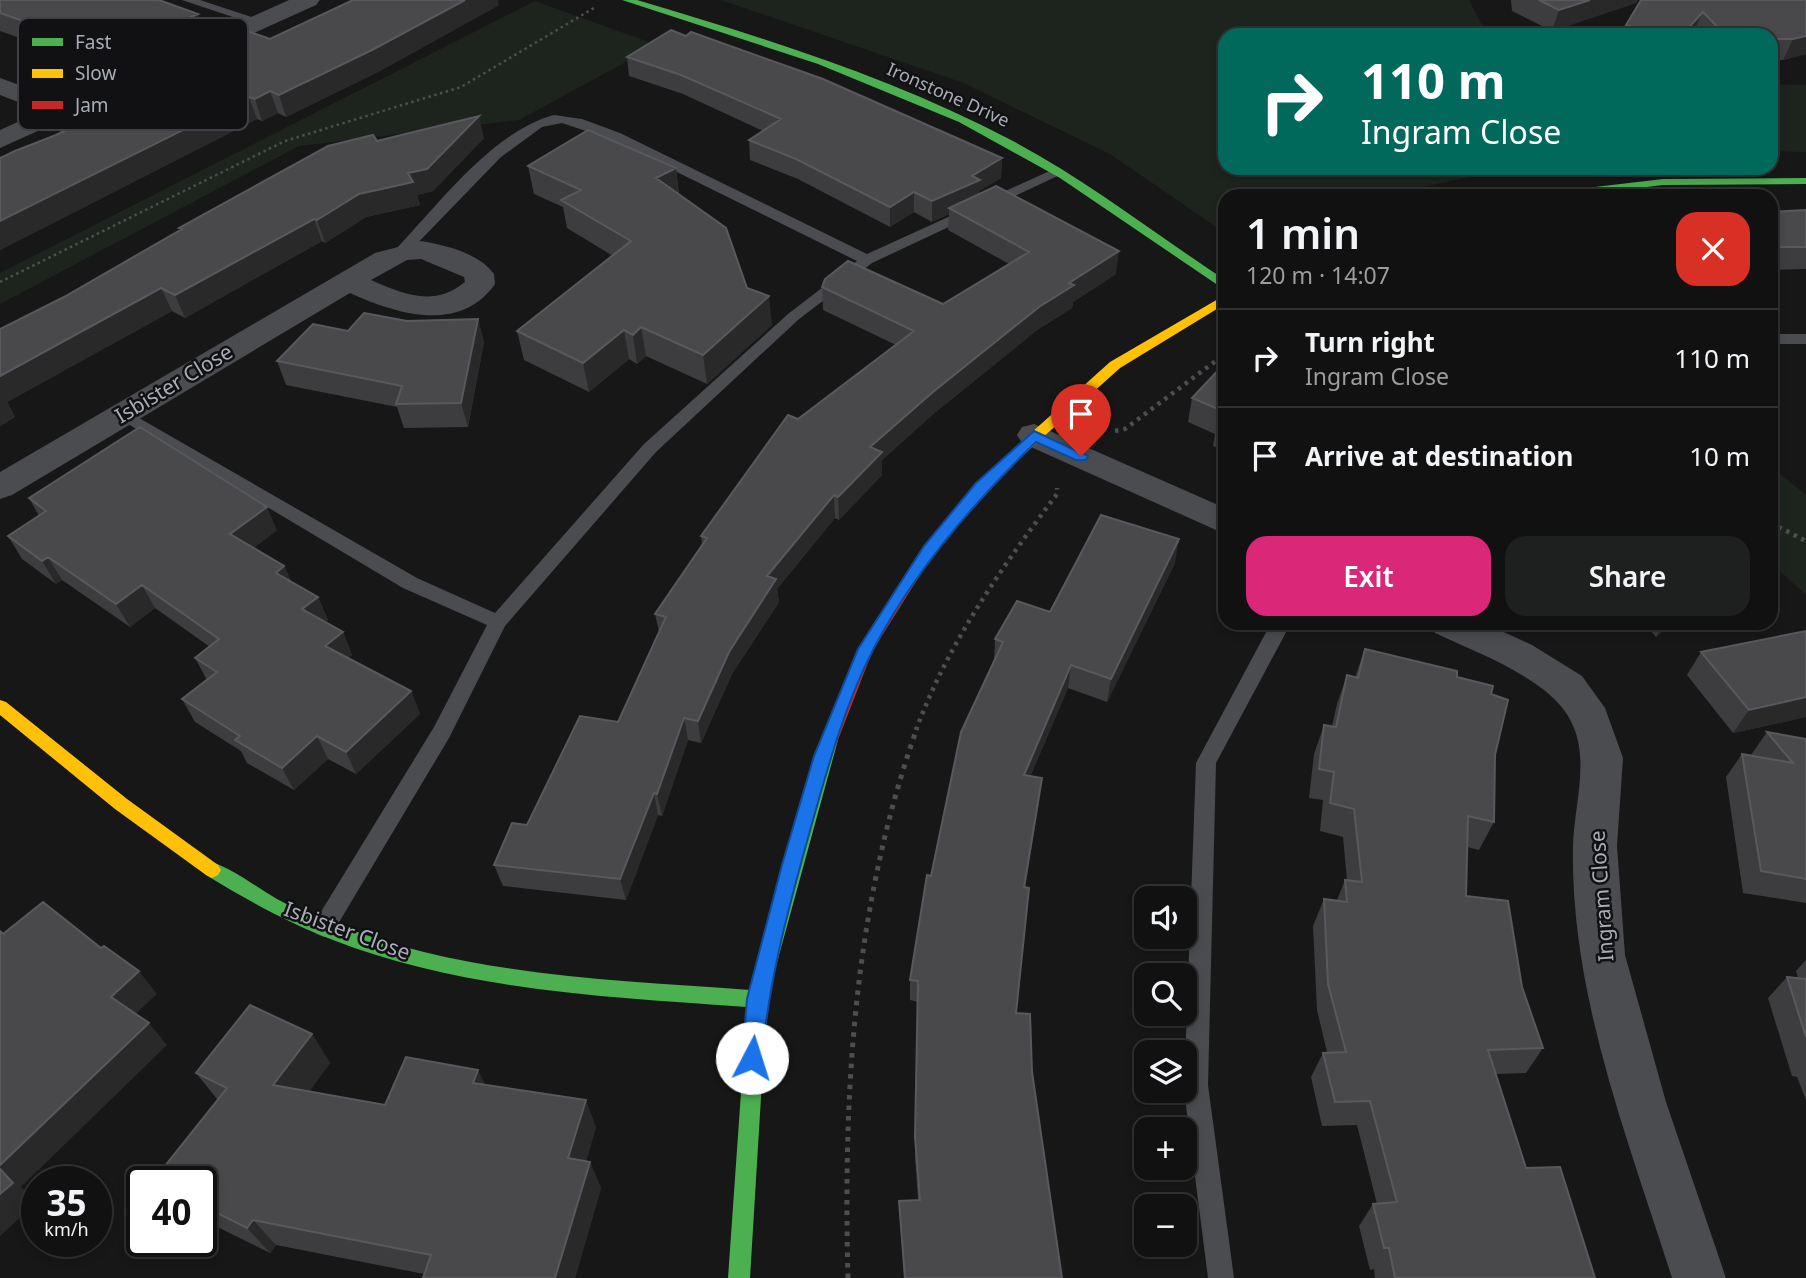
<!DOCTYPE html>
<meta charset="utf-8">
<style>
:root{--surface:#111;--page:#1e1f1f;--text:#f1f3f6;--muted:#9c9d9f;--line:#303131;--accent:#db2777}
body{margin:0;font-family:"Noto Sans",sans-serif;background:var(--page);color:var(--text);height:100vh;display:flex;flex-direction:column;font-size:26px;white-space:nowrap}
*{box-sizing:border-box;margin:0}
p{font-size:23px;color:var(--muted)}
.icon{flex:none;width:38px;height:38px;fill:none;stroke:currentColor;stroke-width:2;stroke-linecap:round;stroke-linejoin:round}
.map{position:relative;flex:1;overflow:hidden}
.side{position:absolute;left:1218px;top:189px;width:560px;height:441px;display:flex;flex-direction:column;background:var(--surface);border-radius:21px;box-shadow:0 4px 10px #0003,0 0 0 2px var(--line)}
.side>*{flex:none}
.banner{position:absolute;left:1218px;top:28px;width:560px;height:147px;border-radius:21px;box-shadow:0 4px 10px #0003,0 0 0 2px var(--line);background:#00695c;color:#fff;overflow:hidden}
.fabs{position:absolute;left:1134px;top:886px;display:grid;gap:14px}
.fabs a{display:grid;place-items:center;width:63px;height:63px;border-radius:14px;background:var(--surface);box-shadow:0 4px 10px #0003,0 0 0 2px var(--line);font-size:35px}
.speed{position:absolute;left:21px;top:1166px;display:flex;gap:14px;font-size:35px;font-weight:700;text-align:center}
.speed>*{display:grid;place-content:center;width:91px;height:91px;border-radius:50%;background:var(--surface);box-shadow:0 4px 10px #0003,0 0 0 2px var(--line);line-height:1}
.speed small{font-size:18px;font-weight:400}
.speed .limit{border:4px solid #111;border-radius:10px;background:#fff;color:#111}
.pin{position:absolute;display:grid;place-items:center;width:60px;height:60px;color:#fff;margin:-72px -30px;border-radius:50% 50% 50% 0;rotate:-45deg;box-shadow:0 0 7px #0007}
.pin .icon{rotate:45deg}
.me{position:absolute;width:77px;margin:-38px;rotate:5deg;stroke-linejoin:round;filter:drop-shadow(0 0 5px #0008)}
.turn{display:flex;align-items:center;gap:24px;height:147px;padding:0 28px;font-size:32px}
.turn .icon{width:91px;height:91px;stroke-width:2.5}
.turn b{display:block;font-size:49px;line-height:60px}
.round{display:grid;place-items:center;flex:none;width:74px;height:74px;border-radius:21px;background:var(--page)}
.summary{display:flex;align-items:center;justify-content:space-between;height:119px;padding:0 28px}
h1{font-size:42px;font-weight:600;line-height:52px}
.action{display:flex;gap:14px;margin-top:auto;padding:14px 28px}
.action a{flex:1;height:80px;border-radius:21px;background:var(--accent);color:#fff;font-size:28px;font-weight:600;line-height:80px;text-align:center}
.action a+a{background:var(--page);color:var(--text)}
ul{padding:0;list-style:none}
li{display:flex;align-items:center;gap:21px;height:98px;padding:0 28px;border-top:2px solid var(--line)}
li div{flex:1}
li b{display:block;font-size:26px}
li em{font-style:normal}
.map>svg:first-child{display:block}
</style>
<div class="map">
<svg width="1806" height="1278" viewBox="0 0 1806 1278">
<rect width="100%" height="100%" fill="#171717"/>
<path fill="#1d241e" d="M721,0H1469L1482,25L1513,35H1225V168H1513L1379,196H1225V233L1110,154L961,82Z
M535,1L657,45L519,120L299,146L0,304V273Z
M1771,84L1806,85V152L1771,151Z
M1771,467L1806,495V595L1771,563Z"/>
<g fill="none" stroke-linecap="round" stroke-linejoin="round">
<path stroke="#4d4e52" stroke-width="2.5" stroke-dasharray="2.5 3.5" stroke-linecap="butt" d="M0,282L285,141L461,87L594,8"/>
<path stroke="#4d4e52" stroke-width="4.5" stroke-dasharray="3.5 5" stroke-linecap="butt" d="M1115,431L1125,429L1225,354
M1771,523L1806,541
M916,730C948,643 1002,567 1057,494V488"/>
<path stroke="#4d4e52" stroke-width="5" stroke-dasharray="4.5 6" stroke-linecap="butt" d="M848,1278C843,1090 854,906 917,728"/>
<path fill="#4b4c50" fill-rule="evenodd" d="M182,0H200L267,22L257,25Z
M554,115L582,119L620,133L867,254L1054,169L1066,172L872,263L798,320L656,452L505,626L449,738L332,934L324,937L316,934L313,927L316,920L434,727L487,625L403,588L113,415L115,411H127L417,578L495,613L644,444L788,314L857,261L610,139L562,123L542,127L501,157L407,254H397V248C439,204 493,131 554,115Z
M1771,334H1806V344H1771Z
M1271,623H1291L1216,763L1208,1085L1234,1278H1208L1184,1090L1196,763Z"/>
<path fill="#4b4c50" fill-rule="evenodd" d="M289,0H320L316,5L0,148V130L42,111L0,95V78L64,101Z
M421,241C445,245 479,253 494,274L495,284C460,334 396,314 350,293L12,495L0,499V472L375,253ZM421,259L464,277L465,282C434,307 405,295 371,280L407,260Z
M1034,424L1225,508V534L1022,443L1017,435L1022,427Z
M1429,623H1484L1532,645L1582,676L1605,708L1623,758L1617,846L1625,955L1666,1102L1726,1278H1672C1628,1139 1570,994 1573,846C1574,803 1592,755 1568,716C1545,677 1475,652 1435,633Z"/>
<path fill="#4caf50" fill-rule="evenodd" d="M622,0H637C765,38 893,78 1011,140C1087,180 1154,233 1225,280V290L1060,178L959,122L818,64Z
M1806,178V184L1663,185L1573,196H1538L1544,193L1663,179Z
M830,733L836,735L838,740L767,999L750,1278H728L747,1007C609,997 464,991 333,940C288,923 247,900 206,875L203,870L206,865L212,862C235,870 256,887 277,899C297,910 320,918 341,926C469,976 614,980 750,990L822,740L824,735Z"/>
<path fill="#ffc107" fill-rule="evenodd" d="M1225,295V304L1120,368L1010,467H1000L998,464L1000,461L1110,362Z
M0,700L6,702L127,799L218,865L221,870L218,875L212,878L206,875L115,809L0,715Z"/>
<path fill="#c62828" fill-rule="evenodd" d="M1005,459L1010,461L1012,464L1010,467L934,553L873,650L836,745H824L822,740L858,649L924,545L1000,461Z"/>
</g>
<path fill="#3d3d3f" d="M0,0L198,14L205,33L270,39L499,5L378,72L286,117L278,113L262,121L257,119L0,250V158L56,135L173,78L166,76L158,56L137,65L86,47L68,55L0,31Z
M1511,0H1638L1636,3L1552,31L1512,11Z
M1641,0H1806V54L1783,60H1771V35H1696L1694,33L1692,35H1622L1626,25Z
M627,57L1002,158L1001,178L979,191V194L1116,274L1073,302L1072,308L1037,330L932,415L882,460V475L839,520L835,518L777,589L779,602L732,674L701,743L688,740L662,816L658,815L626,900L503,886L494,865L527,825L618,722L659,632L655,614L702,545L701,536L798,419L896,345L823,310L822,287L943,304L1009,264L948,230L949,214L932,222L914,212L890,227L798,179L750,160L749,140L763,131L683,94L629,76Z
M484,138L433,191L417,195L420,205L366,217L325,243L322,241L185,318L172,311L7,402L15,417L0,426V329L64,297L180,230L179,228L377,141Z
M528,166L676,168L679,194L747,288L772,325L707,384L646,356L637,364L629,359L589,392L524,360L517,331L613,256L567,228L563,207L534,194Z
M1806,210V269L1771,270V212Z
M478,319L484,342L468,427L404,428L397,407L286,385L277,361L348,331L407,321Z
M1225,363V451L1213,446L1215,434L1188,422L1192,398Z
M29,498L277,530L253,548L284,566L291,581L318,597L328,620L325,622L343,632L352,655L348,658L411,691L420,714L356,774L328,759L294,790L247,763L241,751L195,722L182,699L207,680L195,658L210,647L155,608L130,627L62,580L56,584L22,559L8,536L39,516Z
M1175,563L1107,702L1068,688L1030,777L1039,801L1025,887L1016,1013L1032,1072L1062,1278H904L900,1219L899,1201L918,1200L915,1156L918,1002L910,1000V980L931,876L994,663L995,639L1050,612Z
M1644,623H1672L1656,637Z
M1806,631V717L1733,733L1687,675L1701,652Z
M1365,649L1457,677L1491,694L1495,755L1494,822L1479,850L1467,847L1466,896L1522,987L1543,1048L1526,1073L1496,1074L1526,1168L1595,1278H1375L1374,1269L1370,1270L1359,1226L1373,1204H1377L1357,1125L1322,1126L1311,1077L1323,1053L1327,1052L1317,1010L1313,926L1324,899L1337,900L1345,880H1347L1343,837L1320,831L1323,800L1309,798L1314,754L1324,725L1332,726L1337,704L1347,675L1355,677Z
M1767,732L1806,739V903L1743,893L1726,777L1742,754L1752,756L1751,755Z
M1806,960V1100L1797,1077L1792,1076L1768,998L1787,977L1798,978L1796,971Z
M312,1034L330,1063L309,1091L385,1105L485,1085L596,1127L586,1161L590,1162L601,1188L575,1278H423L424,1274L276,1245L270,1253L201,1219V1181L217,1099L196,1073Z"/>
<path fill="#29292a" d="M465,0H498L499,5L378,72L286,117L279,95Z
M1590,0H1638L1636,3L1552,31L1559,10Z
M1703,12L1692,35H1682Z
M198,14L206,35L157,54L158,56L137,65L128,44Z
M77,26L86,47L68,55L59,34Z
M1806,36V54L1783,60L1793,39Z
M270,91L278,113L262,121L255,99Z
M249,97L257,119L0,250V221Z
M479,116L484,138L433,191L417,195L420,205L366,217L325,243L317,220L359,194L408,173Z
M1002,158L1001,178L979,191V200L949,208V214L932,222V201Z
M676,168L679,196L656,178Z
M914,192V212L890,227V207Z
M314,219L322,241L185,318L175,295Z
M1119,251L1116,274L1073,302L1072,308L1037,330L932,415L882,460V475L839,520L838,497L870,447L933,392L1069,283Z
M161,288L172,311L7,402L15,417L0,426V376Z
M769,296L772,325L707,384L703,355Z
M478,319L484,342L468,427L461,403Z
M641,327L646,356L637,364L633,335Z
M624,330L629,359L589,392L583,363Z
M834,495L835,518L777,589L779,602L732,674L701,743L698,721L729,652L767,576Z
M267,507L277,530L241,558L230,534Z
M1179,539L1175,563L1107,702L1111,679Z
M48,557L62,580L56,584L42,561Z
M284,566L295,589L276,573Z
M142,585L155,608L130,627L116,604Z
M318,597L328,620L313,632L302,609Z
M1663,623H1672L1656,637Z
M343,632L352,655L335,669L325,646Z
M1071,665L1068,688L1021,798L1024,775Z
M411,691L420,714L356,774L346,752Z
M1806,697V717L1733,733L1749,710Z
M684,718L688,740L662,816L657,794Z
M317,736L328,759L294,790L282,768Z
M1042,778L1039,801L1022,909L1024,887Z
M654,793L658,815L626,900L620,879Z
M139,971L157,994L130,1019L111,997Z
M149,1023L167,1045L21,1187L37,1202L0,1236V1165Z
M312,1034L330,1063L294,1113L273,1085Z
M478,1070L492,1098L473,1083Z
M586,1100L596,1127L579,1185L568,1158Z
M590,1162L601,1188L575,1278H555Z
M253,1220L276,1245L270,1253L247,1228Z"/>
<path fill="#49494c" stroke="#58595d" stroke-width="2" d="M0,0H159L198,14L128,44L77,26L59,34L0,13Z
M353,0H465L372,50L279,95L270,91L255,99L249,97L0,221V158L15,151L56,135L195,68L157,54L227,24L270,39Z
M1539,0H1590L1559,10Z
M1641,0H1806V36L1793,39H1771V35H1725L1703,12L1682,35H1665L1626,25Z
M671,30L686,36L691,32L823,79L1002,158L972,176L980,180L932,201L914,192L890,207L796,159L749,140L781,119L681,75L627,57Z
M479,116L427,169L408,173L413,182L359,194L317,220L314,219L175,295L161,288L0,376V329L64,297L182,229L179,228L328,146L373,135L377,141Z
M588,130L676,168L656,178L726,228L747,288L769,296L703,355L641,327L633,335L624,330L583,363L517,331L631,241L561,200L581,190L528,166Z
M996,186L1119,251L1069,283L1074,285L1039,307L933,392L870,447L882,452L838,497L834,495L767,576L776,579L729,652L698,721L684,718L657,794L654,793L620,879L494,865L512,823L527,825L580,716L618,722L666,617L655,614L707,538L701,536L788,415L798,419L914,331L822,287L825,279L848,261L943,304L1029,252L949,208Z
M1806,210V247H1771V212Z
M364,313L407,321L478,319L461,403L396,404L402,386L277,361L313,324L348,331Z
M1225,363V412L1192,398Z
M1225,414V425L1217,422Z
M140,427L267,507L230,534L284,566L276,573L318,597L302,609L343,632L325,646L411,691L346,752L317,736L282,768L235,740L240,736L182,699L217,672L195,658L219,639L142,585L116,604L48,557L42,561L8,536L46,511L29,498Z
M1101,515L1179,539L1111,679L1071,665L1024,775L1042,778L1024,887L1029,888L1016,1013L1030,1014L1032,1072L1062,1278H905L899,1201L920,1200L915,1137L918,981L910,980L927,875L931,876L961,732L1003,642L995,639L1017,601L1050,612Z
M1806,631V697L1749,710L1701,652Z
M1365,649L1457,671V677L1493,686L1491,694L1508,700L1495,755L1494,822L1468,816L1466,896L1508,901L1522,987L1543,1048L1488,1050L1526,1168L1560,1167L1595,1278H1395L1389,1248H1384L1373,1204L1397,1202L1370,1101L1335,1102L1323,1053L1346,1052L1328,984L1324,899L1347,902L1345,880L1362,882L1354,809L1330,803L1334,772L1319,769L1324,725L1336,727L1347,675L1358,678Z
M1767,732L1806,739V879L1761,871L1742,754L1793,763Z
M43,902L101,948L104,946L139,971L111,997L149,1023L0,1165V931L3,934Z
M1787,977L1806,979V1037Z
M250,1005L312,1034L273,1085L385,1105L406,1057L478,1070L473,1083L586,1100L568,1158L590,1162L555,1278H423L431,1255L253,1220L247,1228L201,1205V1181H153L227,1088L196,1073Z
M0,1169L13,1183L0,1194Z"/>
<path fill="#1a73e8" stroke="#114b97" stroke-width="2" d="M1034,431L1088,456L1086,460H1076L1036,442C973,503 914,571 873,650C846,702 829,763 813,820C791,899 769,976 762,1058L759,1065L752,1067L745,1065L742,1058L747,999L782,865L814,756L858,649L924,546L976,483Z"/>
<g text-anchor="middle" stroke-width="5" stroke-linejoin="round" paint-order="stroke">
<g font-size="18" fill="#a8adb8" stroke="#111113">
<text transform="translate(948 95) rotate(24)" y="6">Ironstone Drive</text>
</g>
<g font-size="21" fill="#a8adb8" stroke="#111113">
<text transform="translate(174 384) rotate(-31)" y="7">Isbister Close</text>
<text transform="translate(1602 896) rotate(-94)" y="7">Ingram Close</text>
<text transform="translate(347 931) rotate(20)" y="7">Isbister Close</text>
</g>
</g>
<rect x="18" y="18" width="230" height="112" rx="10" fill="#111113" stroke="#3e4045" stroke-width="2"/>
<rect x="32" y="38" width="31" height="8" fill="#4caf50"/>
<rect x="32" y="69" width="31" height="9" fill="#ffc107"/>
<rect x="32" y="101" width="31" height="8" fill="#c62828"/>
<g font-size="19" fill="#a8adb8">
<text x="75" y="49">Fast</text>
<text x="75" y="80">Slow</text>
<text x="75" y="112">Jam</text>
</g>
</svg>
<div class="fabs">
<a><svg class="icon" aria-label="sound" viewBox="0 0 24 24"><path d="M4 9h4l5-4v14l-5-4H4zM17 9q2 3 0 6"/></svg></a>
<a><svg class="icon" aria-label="search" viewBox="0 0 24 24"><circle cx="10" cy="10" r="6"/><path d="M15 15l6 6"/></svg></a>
<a><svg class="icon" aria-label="layers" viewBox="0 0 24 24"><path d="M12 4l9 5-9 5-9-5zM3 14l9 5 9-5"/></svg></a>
<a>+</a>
<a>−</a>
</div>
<div class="speed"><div>35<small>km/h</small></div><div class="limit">40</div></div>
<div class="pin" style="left:1081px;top:456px;background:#d93025"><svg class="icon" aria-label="arrive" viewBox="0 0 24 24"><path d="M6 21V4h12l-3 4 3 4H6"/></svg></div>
<svg class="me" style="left:752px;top:1058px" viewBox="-20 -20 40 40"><circle r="19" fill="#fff"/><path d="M0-13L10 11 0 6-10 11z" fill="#1a73e8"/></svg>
<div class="banner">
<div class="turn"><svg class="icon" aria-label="right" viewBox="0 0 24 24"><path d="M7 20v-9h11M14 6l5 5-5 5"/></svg><div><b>110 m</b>Ingram Close</div></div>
</div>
<section class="side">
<div class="summary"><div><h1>1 min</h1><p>120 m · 14:07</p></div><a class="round" style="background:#d93025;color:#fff"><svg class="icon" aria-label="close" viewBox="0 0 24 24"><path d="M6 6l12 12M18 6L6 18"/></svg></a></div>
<ul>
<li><svg class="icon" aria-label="right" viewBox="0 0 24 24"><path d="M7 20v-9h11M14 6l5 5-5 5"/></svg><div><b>Turn right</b><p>Ingram Close</p></div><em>110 m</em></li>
<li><svg class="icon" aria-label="arrive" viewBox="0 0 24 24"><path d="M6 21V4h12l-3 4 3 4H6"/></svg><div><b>Arrive at destination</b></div><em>10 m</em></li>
</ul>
<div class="action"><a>Exit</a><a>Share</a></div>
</section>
</div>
